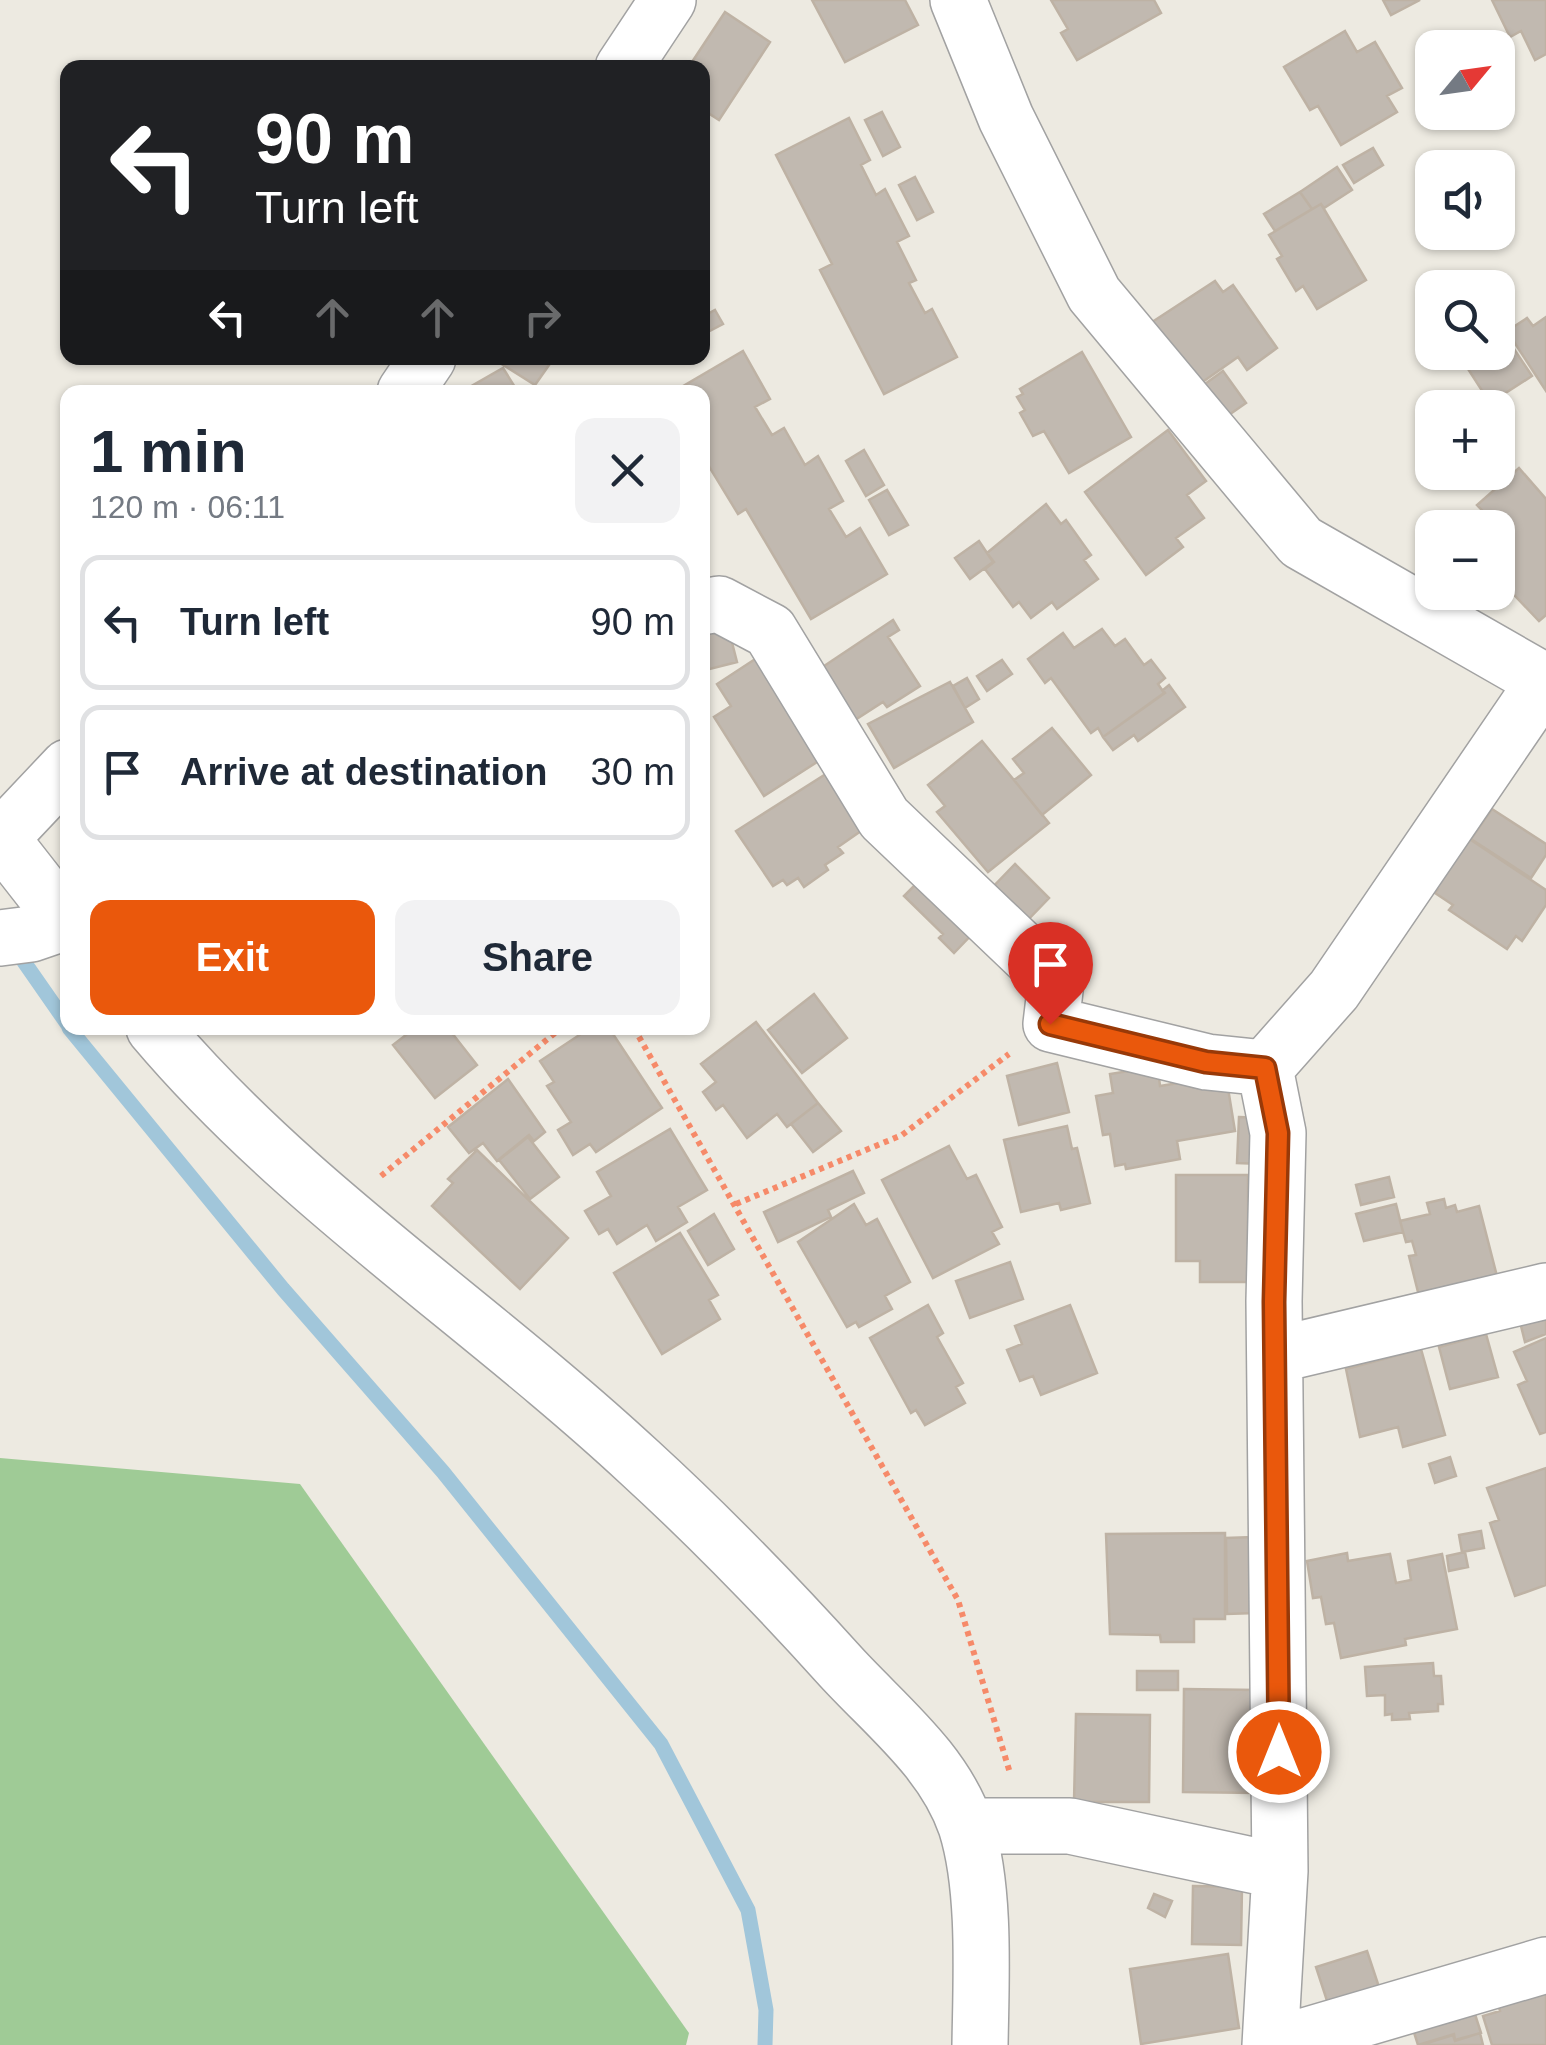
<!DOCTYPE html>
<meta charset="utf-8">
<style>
:root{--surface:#fff;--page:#f2f2f3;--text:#1f2937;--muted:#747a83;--line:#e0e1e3;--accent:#ea580c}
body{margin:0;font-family:Helvetica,sans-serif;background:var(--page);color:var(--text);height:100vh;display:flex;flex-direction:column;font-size:38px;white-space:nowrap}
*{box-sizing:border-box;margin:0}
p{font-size:32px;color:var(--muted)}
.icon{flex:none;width:55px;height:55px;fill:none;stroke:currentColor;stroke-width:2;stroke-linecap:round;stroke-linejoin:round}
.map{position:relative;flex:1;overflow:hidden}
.details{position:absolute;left:60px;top:385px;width:650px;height:650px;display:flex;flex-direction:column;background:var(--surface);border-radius:20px;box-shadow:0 2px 8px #0004}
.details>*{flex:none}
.hud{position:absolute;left:60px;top:60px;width:650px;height:305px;border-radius:20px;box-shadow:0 2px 8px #0004;background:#202124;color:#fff;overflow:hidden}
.needle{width:65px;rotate:61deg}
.fabs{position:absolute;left:1415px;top:30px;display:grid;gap:20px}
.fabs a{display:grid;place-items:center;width:100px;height:100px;border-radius:20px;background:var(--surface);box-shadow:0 2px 8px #0004;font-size:50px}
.pin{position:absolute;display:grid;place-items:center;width:85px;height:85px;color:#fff;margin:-102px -42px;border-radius:50% 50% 50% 0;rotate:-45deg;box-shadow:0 0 10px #0007}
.pin .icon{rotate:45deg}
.me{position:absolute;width:110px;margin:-55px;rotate:0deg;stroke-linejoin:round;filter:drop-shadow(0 0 8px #0008)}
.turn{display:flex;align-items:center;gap:35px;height:210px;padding:0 30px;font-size:45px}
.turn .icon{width:130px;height:130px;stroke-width:2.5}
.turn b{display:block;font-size:70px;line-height:85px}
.lanes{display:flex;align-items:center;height:95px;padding:0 30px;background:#0003;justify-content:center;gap:50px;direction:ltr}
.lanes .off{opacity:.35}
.round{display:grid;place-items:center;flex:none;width:105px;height:105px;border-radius:20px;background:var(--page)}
.summary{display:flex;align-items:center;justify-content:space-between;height:170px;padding:0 30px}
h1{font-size:60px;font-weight:700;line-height:75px}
.cta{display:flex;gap:20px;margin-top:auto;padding:20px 30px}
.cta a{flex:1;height:115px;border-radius:20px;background:var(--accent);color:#fff;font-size:40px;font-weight:700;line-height:115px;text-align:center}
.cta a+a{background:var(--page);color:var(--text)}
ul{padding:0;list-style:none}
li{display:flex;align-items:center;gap:30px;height:135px;margin:0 20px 15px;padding:0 10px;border:5px solid var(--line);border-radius:20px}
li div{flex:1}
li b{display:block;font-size:38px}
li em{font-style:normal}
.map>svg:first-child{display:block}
</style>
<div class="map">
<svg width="1546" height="2045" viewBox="0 0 1546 2045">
<rect width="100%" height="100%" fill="#edeae1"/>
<path fill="#9fcb96" d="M0,1458L300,1484L689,2033L686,2045H0Z"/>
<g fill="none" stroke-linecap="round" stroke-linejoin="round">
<path stroke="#a1c6da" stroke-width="15" d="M13,946L68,1025
M69,1028L283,1289L443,1472L661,1744L748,1910L766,2010L765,2045"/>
</g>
<path fill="#c1b9b0" stroke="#beb2a4" stroke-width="2.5" d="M812,0H905L918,25L845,62Z
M1051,0H1154L1161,13L1077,60L1061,33L1068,29Z
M1383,0H1420L1391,15Z
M1492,0H1546V54L1535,60L1521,31L1510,37Z
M725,12L770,42L719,120L702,109V68H688Z
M1345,31L1357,52L1375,42L1402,88L1387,96L1397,112L1341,145L1318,106L1310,110L1284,67Z
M882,112L900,147L883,156L865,120Z
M849,118L870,160L861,165L876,195L885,189L909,236L897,242L916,280L909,283L925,313L932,309L957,357L884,394L820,270L832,264L776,155Z
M1373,148L1383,165L1354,183L1343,165Z
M1337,167L1352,190L1324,208L1321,204L1312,209L1300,192Z
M915,177L933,212L917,220L899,185Z
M1300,192L1312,209L1275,231L1264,214Z
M1321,204L1366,280L1317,309L1303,286L1296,291L1277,259L1282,256L1269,235Z
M1215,281L1223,292L1233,285L1277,348L1247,370L1238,357L1194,388L1149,324Z
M715,310L723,324L702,335V317Z
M1546,317V391L1507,331L1527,318L1533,326Z
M1502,331L1532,376L1490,403L1461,358L1469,352H1498V334Z
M743,351L770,399L755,407L772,435L784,428L805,465L818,456L843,501L829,509L846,537L860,528L887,574L811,619L746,509L738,514L702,455V392H673Z
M1082,352L1131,437L1069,473L1044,431L1033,436L1020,413L1025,410L1017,397L1023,394L1020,389Z
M492,358H554L535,385Z
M503,368L518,392H461Z
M1223,371L1246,403L1213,426L1191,394Z
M1168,430L1206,481L1187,495L1204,518L1176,538L1183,547L1146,575L1085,492Z
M864,450L884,485L866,496L846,461Z
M1519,468L1546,499V615L1539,621L1498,578V528H1493L1496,525L1477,505Z
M887,490L908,525L889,535L869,500Z
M1046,504L1061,524L1066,520L1091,555L1084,560L1098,579L1057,609L1052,602L1031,618L1019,602L1013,607L985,569L994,562L987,553Z
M979,541L993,562L970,579L955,558Z
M726,619L737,662L702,671V625Z
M893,620L899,630L888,637L920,686L887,707L883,702L855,720L821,668Z
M1102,629L1115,646L1125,639L1144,665L1151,660L1165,678L1158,684L1164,693L1103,737L1098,728L1091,733L1051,678L1045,683L1028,659L1063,633L1074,648Z
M763,654L828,755L764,796L714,717L731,706L717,684Z
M1002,660L1012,674L987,691L977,676Z
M967,678L979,699L965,708L953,686Z
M950,682L973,722L894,768L868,724Z
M1169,685L1185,707L1138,741L1134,735L1113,750L1103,737L1165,693L1163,690Z
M1052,728L1091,775L1042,815L1014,780L1024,773L1013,759Z
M982,741L1049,823L988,872L937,812L945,806L928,785Z
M837,767L874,822L838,847L843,853L825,865L828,870L804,887L798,878L787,885L783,880L773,886L736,831Z
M1492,809L1546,844V855L1531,878L1471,839Z
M1459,832L1546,890V905L1522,941L1516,936L1507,949L1449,910L1453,905L1435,893L1438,889L1427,881Z
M1015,864L1049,898L1022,926L988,892Z
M922,878L978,928L954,953L939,938L943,934L904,896Z
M814,994L847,1038L802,1073L768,1030Z
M756,1022L818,1103L787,1127L777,1114L747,1138L723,1105L716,1110L703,1092L716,1082L701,1064Z
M415,1028H448L477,1065L435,1098L393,1045Z
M590,1028H609L662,1108L596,1152L590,1144L573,1155L558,1130L571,1122L547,1086L554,1082L540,1061Z
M1057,1063L1069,1112L1019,1125L1007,1076Z
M1148,1068L1158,1070L1160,1086L1203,1079L1227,1082L1235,1131L1177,1141L1180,1159L1126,1169L1125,1164L1115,1166L1110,1134L1103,1135L1096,1096L1113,1093L1110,1074Z
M508,1079L545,1132L534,1141L529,1135L497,1161L483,1143L469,1153L448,1127Z
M818,1103L841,1131L813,1152L791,1124Z
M1239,1117L1263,1118L1261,1164L1237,1163Z
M1067,1126L1072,1149L1077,1148L1090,1203L1061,1210L1059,1203L1021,1212L1004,1140Z
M670,1129L707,1190L678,1207L687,1222L656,1241L647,1225L617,1244L608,1229L599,1234L585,1211L611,1196L597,1172Z
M528,1137L559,1177L530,1199L499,1160Z
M949,1146L967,1179L976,1175L1002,1227L992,1232L999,1244L933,1278L882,1180Z
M477,1150L568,1238L520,1289L432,1206L453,1183L448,1179Z
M853,1171L864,1193L828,1210L831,1217L778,1242L764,1212Z
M1176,1175H1248V1245H1255L1247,1282H1200V1261H1176Z
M1389,1177L1394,1197L1361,1205L1356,1185Z
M1444,1199L1446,1208L1455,1205L1457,1212L1479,1206L1500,1288L1421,1304L1409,1256L1416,1255L1412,1241L1406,1242L1400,1221L1430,1214L1427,1203Z
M854,1204L866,1225L877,1219L910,1282L885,1296L892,1309L859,1327L856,1322L847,1327L798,1242Z
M1396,1204L1403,1232L1364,1241L1356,1214Z
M714,1214L734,1249L708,1265L688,1231Z
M680,1233L718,1295L709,1300L720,1319L662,1354L614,1273Z
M1010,1262L1023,1299L970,1318L956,1281Z
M928,1305L943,1333L937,1337L963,1383L956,1387L965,1403L925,1425L916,1410L911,1413L870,1338Z
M1070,1305L1097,1373L1041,1395L1033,1376L1020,1381L1007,1350L1022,1344L1015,1326Z
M1546,1311V1334L1525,1342L1519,1318Z
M1486,1334L1498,1377L1450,1389L1439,1347Z
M1546,1338V1432L1540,1434L1518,1385L1527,1381L1514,1352Z
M1421,1349L1445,1435L1403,1447L1398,1427L1360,1437L1346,1369Z
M1450,1457L1456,1476L1435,1483L1429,1464Z
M1546,1468V1585L1515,1596L1490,1523L1499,1520L1487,1488Z
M1481,1531L1484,1548L1462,1552L1459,1535Z
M1225,1533V1619H1194V1642H1161L1160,1635L1110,1634L1106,1534Z
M1253,1537L1255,1613L1227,1614L1226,1538Z
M1465,1552L1468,1567L1449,1571L1447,1556Z
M1347,1553L1348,1561L1390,1554L1396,1583L1411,1580L1408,1561L1442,1554L1457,1629L1405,1639L1406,1645L1341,1658L1334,1623L1326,1624L1321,1597L1313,1598L1307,1561Z
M1433,1663L1434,1676H1441L1443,1704H1438V1711L1409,1713L1410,1719L1392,1720V1714L1385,1715V1695L1367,1696L1365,1667Z
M1137,1671H1178V1690H1137Z
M1184,1689L1257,1690L1256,1793L1183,1792Z
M1076,1714L1150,1715L1149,1802H1074Z
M1193,1886L1242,1887L1241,1945L1192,1944Z
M1154,1894L1172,1901L1165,1917L1148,1908Z
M1367,1951L1380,1990L1329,2007L1316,1967Z
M1228,1954L1239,2028L1141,2044L1130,1969Z
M1546,1982V2045H1492L1483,2016L1500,2011L1496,1997Z
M1472,2005L1481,2033L1455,2040L1454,2034L1418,2045L1411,2023Z
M1480,2033L1483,2045H1421L1453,2035L1455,2041Z"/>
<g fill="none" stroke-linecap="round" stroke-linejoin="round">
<defs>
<path id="minor" d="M958,0L1006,118L1094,294L1301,542L1544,681
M623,68L668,0
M405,392L428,358
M702,607L719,604L770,631L884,818L1056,982L1051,1024L1207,1062L1265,1068
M0,837L68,924
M1,838L68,767
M0,938L31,934L66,922
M154,1028C294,1194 481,1315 639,1462C710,1527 777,1596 841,1667C886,1716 944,1761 966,1826C986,1889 981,1979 980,2045
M1276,1355L1546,1291
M966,1826H1070L1280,1871
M1270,2045L1280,1871L1274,1301L1278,1133L1265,1068L1334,990L1546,679
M1274,2045L1546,1965"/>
</defs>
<use href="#minor" stroke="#a2a2a2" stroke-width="58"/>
<path stroke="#f68a69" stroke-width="6" stroke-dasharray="5 5" stroke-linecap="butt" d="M634,1028L958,1600L1010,1773
M381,1176L561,1028
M736,1204L902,1135L1009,1054"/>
<use href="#minor" stroke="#fff" stroke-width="55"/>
</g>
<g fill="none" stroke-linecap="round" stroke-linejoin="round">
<defs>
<path id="route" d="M1050,1024L1206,1062L1265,1068L1278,1133L1274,1302L1279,1752"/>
</defs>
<use href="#route" stroke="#983908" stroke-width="25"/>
<use href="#route" stroke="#ea580c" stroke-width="18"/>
</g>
</svg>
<div class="fabs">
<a><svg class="needle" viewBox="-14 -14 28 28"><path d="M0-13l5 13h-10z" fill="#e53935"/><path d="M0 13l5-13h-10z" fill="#747a83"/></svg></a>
<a><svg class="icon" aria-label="sound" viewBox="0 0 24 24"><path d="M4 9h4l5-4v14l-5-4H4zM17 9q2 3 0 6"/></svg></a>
<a><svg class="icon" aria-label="search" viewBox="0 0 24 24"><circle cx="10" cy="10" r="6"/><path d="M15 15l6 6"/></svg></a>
<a>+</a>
<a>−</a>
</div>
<div class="pin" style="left:1050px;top:1024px;background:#d93025"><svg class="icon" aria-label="arrive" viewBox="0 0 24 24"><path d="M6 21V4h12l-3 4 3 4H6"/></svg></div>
<svg class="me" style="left:1279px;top:1752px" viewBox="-20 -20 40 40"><circle r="17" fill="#ea580c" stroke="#fff" stroke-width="3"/><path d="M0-11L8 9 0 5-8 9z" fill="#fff"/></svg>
<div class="hud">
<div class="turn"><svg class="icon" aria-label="left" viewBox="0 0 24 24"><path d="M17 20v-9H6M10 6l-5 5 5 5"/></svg><div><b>90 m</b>Turn left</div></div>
<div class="lanes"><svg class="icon" aria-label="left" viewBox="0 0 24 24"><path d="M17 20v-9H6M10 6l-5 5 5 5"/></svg><svg class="icon off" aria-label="ahead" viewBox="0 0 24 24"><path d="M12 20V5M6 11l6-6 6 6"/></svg><svg class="icon off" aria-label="ahead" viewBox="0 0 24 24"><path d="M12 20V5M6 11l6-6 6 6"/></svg><svg class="icon off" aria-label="right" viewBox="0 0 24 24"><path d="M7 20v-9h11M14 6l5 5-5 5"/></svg></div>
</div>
<section class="details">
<div class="summary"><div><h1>1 min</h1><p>120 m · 06:11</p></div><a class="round"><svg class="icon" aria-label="close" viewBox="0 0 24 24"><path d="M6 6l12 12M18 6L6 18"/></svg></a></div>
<ul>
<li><svg class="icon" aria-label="left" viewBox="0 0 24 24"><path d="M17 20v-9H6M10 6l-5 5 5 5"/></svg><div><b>Turn left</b></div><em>90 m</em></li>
<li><svg class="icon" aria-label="arrive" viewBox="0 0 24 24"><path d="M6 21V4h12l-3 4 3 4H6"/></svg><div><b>Arrive at destination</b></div><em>30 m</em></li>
</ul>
<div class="cta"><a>Exit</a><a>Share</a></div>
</section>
</div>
